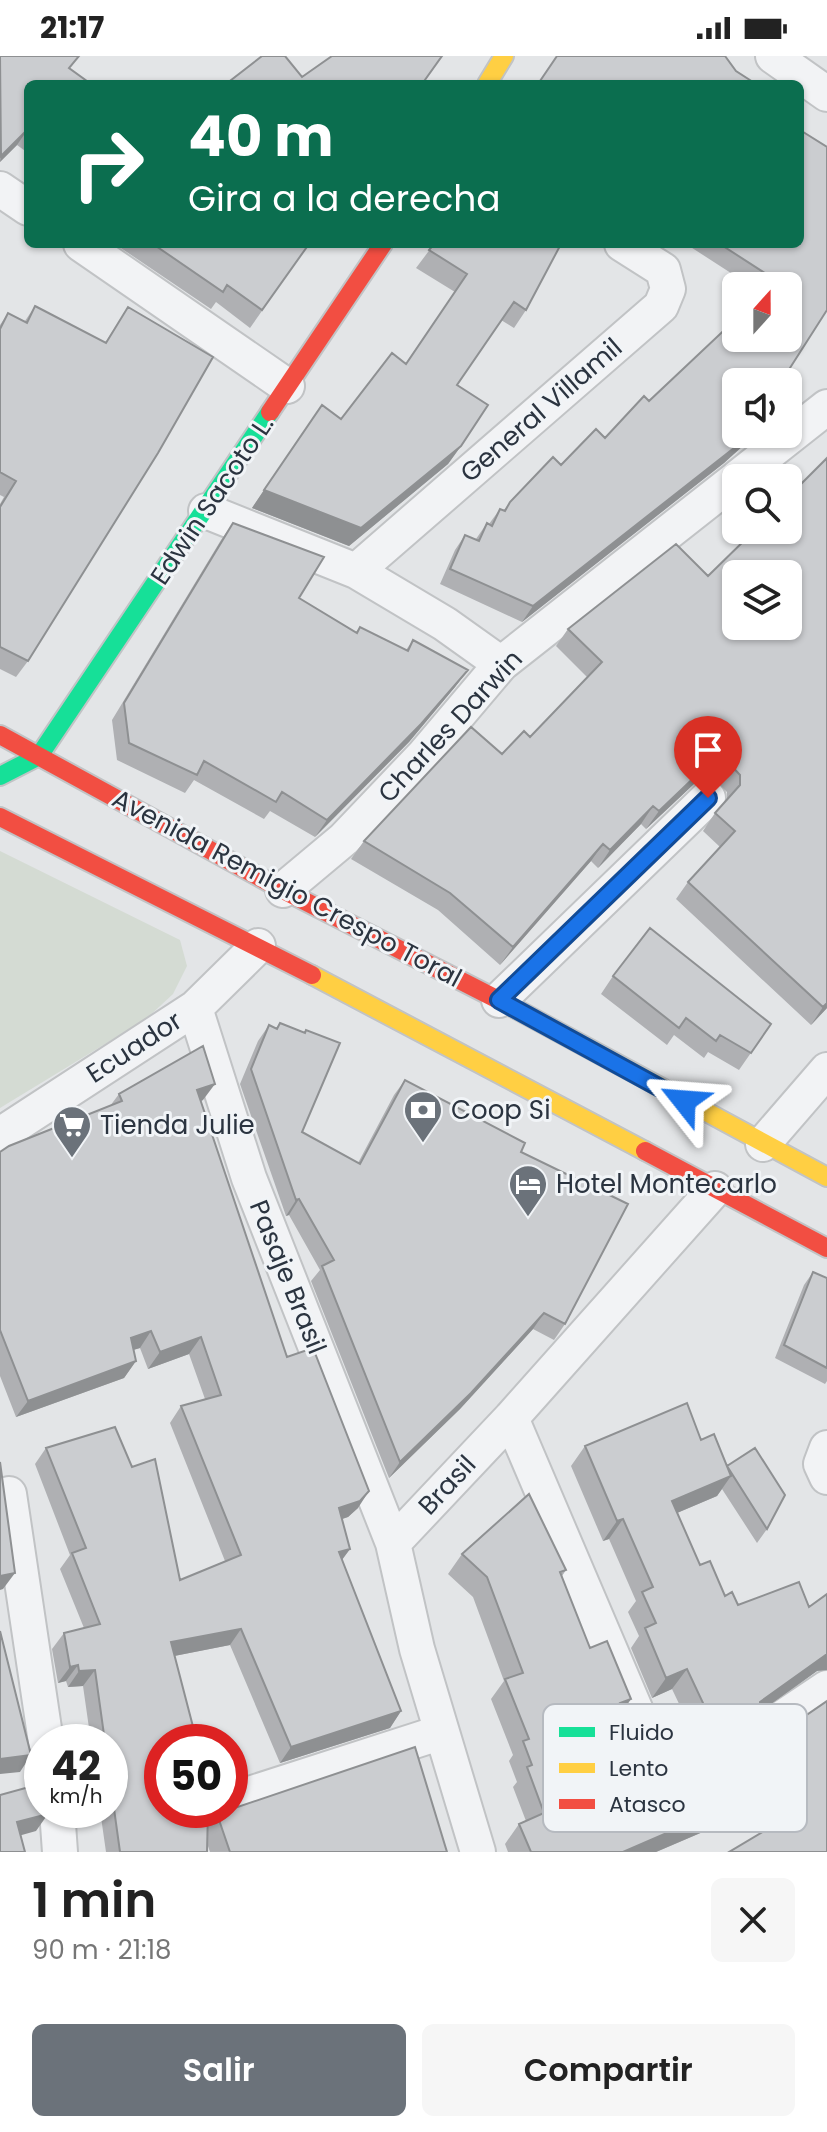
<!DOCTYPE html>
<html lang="es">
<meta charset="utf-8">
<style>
:root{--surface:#fff;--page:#f6f6f6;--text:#222;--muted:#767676;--accent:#6b727a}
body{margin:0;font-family:Poppins,sans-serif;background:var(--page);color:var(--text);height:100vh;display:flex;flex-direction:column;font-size:30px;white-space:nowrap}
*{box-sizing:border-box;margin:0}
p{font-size:26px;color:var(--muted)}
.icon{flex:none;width:44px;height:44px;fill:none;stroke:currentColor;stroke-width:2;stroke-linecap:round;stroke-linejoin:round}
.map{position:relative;height:1796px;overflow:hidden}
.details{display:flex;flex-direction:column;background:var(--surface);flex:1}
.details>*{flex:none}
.guide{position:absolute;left:24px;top:24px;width:780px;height:168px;border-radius:12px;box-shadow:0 2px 6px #0004;background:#0b6e4f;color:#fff;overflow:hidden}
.needle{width:52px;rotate:21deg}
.buttons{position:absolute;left:722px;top:216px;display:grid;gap:16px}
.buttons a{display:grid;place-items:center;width:80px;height:80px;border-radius:12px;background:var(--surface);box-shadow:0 2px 6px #0004;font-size:40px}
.speed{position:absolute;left:24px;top:1668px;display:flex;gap:16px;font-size:40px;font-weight:700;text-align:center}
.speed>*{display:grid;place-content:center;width:104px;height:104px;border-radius:50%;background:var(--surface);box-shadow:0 2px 6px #0004;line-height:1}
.speed small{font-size:20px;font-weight:400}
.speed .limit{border:12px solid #d22;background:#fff;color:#111}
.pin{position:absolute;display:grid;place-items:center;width:68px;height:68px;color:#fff;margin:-82px -34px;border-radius:50% 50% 50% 0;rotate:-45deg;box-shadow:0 0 8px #0007}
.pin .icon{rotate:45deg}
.me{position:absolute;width:88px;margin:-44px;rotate:298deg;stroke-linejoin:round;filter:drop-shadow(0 0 6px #0008)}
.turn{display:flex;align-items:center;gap:28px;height:168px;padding:0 32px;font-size:36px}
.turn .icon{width:104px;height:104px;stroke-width:2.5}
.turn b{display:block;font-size:56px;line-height:68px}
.round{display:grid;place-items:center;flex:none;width:84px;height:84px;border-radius:12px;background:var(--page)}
.headline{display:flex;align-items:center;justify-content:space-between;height:136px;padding:0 32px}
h1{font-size:48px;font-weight:600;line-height:60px}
.button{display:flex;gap:16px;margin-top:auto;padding:16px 32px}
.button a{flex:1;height:92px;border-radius:12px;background:var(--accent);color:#fff;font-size:32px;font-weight:600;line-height:92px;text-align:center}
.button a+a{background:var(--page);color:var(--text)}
.status{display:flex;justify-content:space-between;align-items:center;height:56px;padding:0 40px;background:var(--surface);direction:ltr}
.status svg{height:22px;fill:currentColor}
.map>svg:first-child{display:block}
</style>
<div class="status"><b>21:17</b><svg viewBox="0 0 49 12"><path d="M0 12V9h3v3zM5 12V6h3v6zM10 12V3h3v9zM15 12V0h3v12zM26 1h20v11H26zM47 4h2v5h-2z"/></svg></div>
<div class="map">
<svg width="827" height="1796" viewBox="0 0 827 1796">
<rect width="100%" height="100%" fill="#e3e5e7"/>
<path fill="#d4dbd3" d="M0,795L180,884L187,910L173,938L146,963L0,1052Z"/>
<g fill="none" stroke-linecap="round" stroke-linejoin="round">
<defs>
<path id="street" d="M773,0L827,38
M0,133L28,152
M81,188L287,330
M737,422L827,351
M206,455L356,515L445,568L501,608
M356,515L661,250L668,233L663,214L622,188
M283,834L344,783L424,699L501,608L736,423
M499,944L708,742
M195,952L249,1122L393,1487
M0,1079L195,952L258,890
M763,1088L827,1014
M511,1362L645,1676
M827,1392L821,1408L827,1421
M9,1438L46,1686
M764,1674L827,1632
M237,1742L442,1676
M57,1754L60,1796
M478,1796L417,1593L393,1487L511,1362L715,1133"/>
<path id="fast" d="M0,720L39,700L270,356"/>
<path id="slow" d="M487,28L504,0
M312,919L645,1095
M516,953L827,1121"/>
<path id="jam" d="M270,356L383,188
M0,679L283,834L516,953
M0,761L312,919
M645,1095L827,1192"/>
</defs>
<use href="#street" stroke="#c1c3c5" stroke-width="38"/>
<use href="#fast" stroke="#c1c3c5" stroke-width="22"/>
<use href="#slow" stroke="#c1c3c5" stroke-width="22"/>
<use href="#jam" stroke="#c1c3c5" stroke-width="22"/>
<use href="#street" stroke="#f2f3f5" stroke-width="34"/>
<use href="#fast" stroke="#16e098" stroke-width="18"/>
<use href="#slow" stroke="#ffcf43" stroke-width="18"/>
<use href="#jam" stroke="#f24e42" stroke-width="18"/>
</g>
<path fill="#afb0b3" d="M0,0L28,28V97L17,89L0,106Z
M800,74L827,91V254L781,326H736V378H756L724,407L522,566L440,528L455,494L465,479L476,483L487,467L489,468L500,453L504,454L510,446L553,401L561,409L596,373L605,382L644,340L649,345L736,264V282H788V230H751L686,188H800Z
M115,188H309L250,272L216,246L211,253Z
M434,188L526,254L514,272L501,264L457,329L461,390L448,408L349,490L252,452L322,349L341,363L406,307L455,236L416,212Z
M35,250L105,287L128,251L28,605L16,621L0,613V448L4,441L0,439V269L8,257L25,265Z
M233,467L299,542L356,576L360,571L406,594L413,584L468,614L455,631L409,686L315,781L270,755L264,763L194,724L185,737L117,704L112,664L221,484Z
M676,488L827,952L811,969L676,843L688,826L720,791L703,775L715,757L727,743V736L714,723L704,722L694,728L646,773L641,768L598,812L591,805L500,909L438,854L351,803L364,785L530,681L587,621L556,590L568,573Z
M613,920L771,968L739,1014L708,996L704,1002L674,979L667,989L601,938Z
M280,967L304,976L306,974L302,1076L358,1107L394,1039L405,1024L521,1096L565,1268L554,1284L533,1273L460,1353L389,1422L311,1225L320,1214L289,1159L286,1160L240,1028L258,985L269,969L276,972Z
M119,1038L203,1044L201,1045L287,1301L358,1452L348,1461L342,1463L350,1493L342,1504L401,1655L390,1672L280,1707L230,1589L174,1600L208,1771L217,1758L447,1796H210L207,1787V1796H106L100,1754H110V1686H91L83,1630L68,1631L66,1625L58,1627L52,1593L64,1577L84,1572L60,1513L70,1499L35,1408L46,1392L180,1524L225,1505L170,1367L181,1350L205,1343L189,1298L148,1313L140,1292L133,1294L136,1305L124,1322L16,1361L0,1320V1096L110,1050Z
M813,1216L827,1222V1325L825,1328L775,1302L804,1229Z
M701,1384L727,1410L767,1473L757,1487L722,1433L717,1440L677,1457L700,1509L725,1540L738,1549L817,1615L761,1655V1664L827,1796L782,1764L773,1746L656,1796H508L505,1788L519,1768L526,1765L513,1731L517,1726L509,1705L513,1699L491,1643L504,1625L473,1541L448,1518L462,1498L566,1514L562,1520L590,1592L631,1643L623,1654L651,1721L701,1694L672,1633L652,1642L631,1592L639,1580L628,1556L636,1545L609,1483L603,1485L571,1410L585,1390Z"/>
<path fill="#8e9092" d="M28,73L17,89L0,106L1,100Z
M750,378H756L724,407L522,566L533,550Z
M461,390L448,408L349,490L252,452L264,434Z
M468,614L455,631L409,686L315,781L327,764Z
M716,705H727L714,723L704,722L694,728L646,773L659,755L706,710Z
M653,750L641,768L598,812L610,794Z
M603,788L591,805L500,909L513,891Z
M827,947V952L811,969L823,951Z
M215,1028L203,1044L186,1051L197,1034Z
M299,1143L289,1159L286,1160L296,1144Z
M544,1257L533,1273L460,1353L389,1422L400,1406Z
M151,1275L140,1292L119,1298L131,1282Z
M201,1281L189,1298L148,1313L160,1296Z
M136,1305L124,1322L16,1361L28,1345Z
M731,1420L717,1440L658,1465L672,1445Z
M369,1435L358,1452L348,1461L327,1468L339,1452Z
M623,1463L609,1483L603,1485L617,1465Z
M350,1493L338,1509L339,1496Z
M15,1517L3,1533L0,1534V1520Z
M241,1573L230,1589L159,1603L171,1586Z
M827,1598V1614L817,1615L746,1666L760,1646Z
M78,1609L66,1625L58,1627L70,1611Z
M687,1613L672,1633L652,1642L666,1622Z
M95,1614L83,1630L68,1631L79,1615Z
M631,1643L617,1663L620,1647Z
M401,1655L390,1672L280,1707L291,1691Z
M31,1699L20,1716L0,1718V1703Z
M787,1725L773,1746L656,1796H623Z
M48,1758L36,1775L4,1784L17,1766Z"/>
<path fill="#cbcdd0" stroke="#8e9092" stroke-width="2" fill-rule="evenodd" d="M0,0H79L69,12L91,28H28V73L1,100Z
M262,0H285L302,21L332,0H442L422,28H226Z
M557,0H725L736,15L756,28H538Z
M800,74L827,91V254L781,326H736V378H750L734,392L533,550L450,513L465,479L479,485L487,467L492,470L500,453L505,455L510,446L553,401L561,409L596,373L605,382L644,340L649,345L736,263V282H788V230H772L777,225L720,188H800Z
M153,188H309L262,254L227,229L223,236Z
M434,188H561L526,254L514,246L457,329L488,349L461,390L361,472L264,434L322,349L341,363L392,297L406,308L467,218L429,194Z
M35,250L106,287L128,251L213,301L158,397L28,605L0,591V451L16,425L0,416V273L8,257L27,267Z
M827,402V947L823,951L688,826L735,775L715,757L740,729V719L727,705H716L706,710L659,755L653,750L610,794L603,788L513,891L450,837L364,785L471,671L502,698L524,675L530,681L602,606L568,573L676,488L708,520L755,474H788V441ZM736,518H788V570H736Z
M233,467L324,501L299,542L357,577L360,571L408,595L413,584L468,614L421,668L327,764L282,736L276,746L204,705L197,719L129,687L124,647Z
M650,872L771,968L751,997L720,979L716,985L686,962L679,972L613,920Z
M280,967L305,977L306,974L340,987L302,1076L360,1108L405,1024L525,1087L521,1096L628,1148L565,1268L544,1257L471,1337L400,1406L322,1210L334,1204L299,1143L296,1144L251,1013L269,969L277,973Z
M203,990L215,1028L197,1034L287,1301L313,1292L369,1435L360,1445L339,1452L350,1493L339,1496L401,1655L291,1691L241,1573L171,1586L197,1686H162V1754H208L207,1796H120L110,1724V1686H105L95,1614L79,1615L78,1609L70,1611L64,1577L100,1568L72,1497L86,1492L46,1392L115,1371L132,1411L155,1403L180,1524L241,1499L181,1350L221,1339L201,1281L160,1296L151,1275L131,1282L136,1305L28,1345L0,1274V1096L9,1090L122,1045L119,1038Z
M813,1216L827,1222V1312L784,1289Z
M687,1347L701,1384L714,1378L731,1420L672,1445L700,1509L710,1505L725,1540L732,1536L738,1549L799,1526L809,1551L827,1538V1598L760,1646L761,1664L770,1672L789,1671L827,1645V1796H729L801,1753L787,1725L623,1796H531L519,1768L544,1757L527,1711L532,1709L523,1685L529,1683L505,1623L523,1617L487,1521L462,1498L529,1438L566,1514L560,1516L590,1592L607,1585L631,1643L620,1647L651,1721L720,1683L687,1613L666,1622L645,1572L656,1567L642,1536L653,1531L623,1463L617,1465L585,1390Z
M755,1392L785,1439L767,1473L727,1410Z
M0,1406L15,1517L0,1520Z
M0,1575L31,1699L0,1703Z
M415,1691L447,1796H230L217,1758Z
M40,1728L42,1736V1754H47L48,1758L17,1766L25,1796H0V1739Z"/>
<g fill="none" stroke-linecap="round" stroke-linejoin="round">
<defs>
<path id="route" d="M684,1045L499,944L708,742"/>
</defs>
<use href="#route" stroke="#114b97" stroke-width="20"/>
<use href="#route" stroke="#1a73e8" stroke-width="14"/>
</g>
<defs>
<symbol id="bank-pin" viewBox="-11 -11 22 30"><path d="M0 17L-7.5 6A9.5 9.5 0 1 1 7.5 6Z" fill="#6b727a" stroke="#f1f4f7"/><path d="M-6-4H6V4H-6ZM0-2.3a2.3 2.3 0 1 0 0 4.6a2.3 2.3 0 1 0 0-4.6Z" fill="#fff"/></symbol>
<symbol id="supermarket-pin" viewBox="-11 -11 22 30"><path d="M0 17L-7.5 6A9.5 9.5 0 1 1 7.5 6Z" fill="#6b727a" stroke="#f1f4f7"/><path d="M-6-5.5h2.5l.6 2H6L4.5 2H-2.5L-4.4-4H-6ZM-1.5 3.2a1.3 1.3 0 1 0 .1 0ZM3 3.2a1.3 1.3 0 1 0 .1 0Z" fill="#fff"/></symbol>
<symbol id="hotel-pin" viewBox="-11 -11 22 30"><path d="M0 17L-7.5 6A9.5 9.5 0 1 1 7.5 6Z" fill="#6b727a" stroke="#f1f4f7"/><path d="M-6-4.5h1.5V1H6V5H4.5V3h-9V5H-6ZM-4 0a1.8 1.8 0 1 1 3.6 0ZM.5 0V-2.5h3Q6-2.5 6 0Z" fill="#fff"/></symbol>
</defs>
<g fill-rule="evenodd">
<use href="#bank-pin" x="401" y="1032" width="44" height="60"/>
<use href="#supermarket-pin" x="50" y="1047" width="44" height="60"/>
<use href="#hotel-pin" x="506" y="1106" width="44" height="60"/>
</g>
<g text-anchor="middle" stroke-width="6" stroke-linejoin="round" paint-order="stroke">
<g font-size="26" fill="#2b3440" stroke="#f1f4f7">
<text transform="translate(541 354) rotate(-41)" y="9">General Villamil</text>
<text transform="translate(212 444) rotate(-56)" y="9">Edwin Sacoto L.</text>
<text transform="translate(450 670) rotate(-47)" y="9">Charles Darwin</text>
<text transform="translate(287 832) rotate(28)" y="9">Avenida Remigio Crespo Toral</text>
<text transform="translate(134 991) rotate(-33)" y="9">Ecuador</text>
<text transform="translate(288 1221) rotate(68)" y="9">Pasaje Brasil</text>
<text transform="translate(447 1429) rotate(-47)" y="9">Brasil</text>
</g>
<g font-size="26" fill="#2b3440" stroke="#f1f4f7" text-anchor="start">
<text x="451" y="1063">Coop Si</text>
<text x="100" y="1078">Tienda Julie</text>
<text x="556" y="1137">Hotel Montecarlo</text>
</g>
</g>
<rect x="543" y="1648" width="264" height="128" rx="12" fill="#f1f4f7" stroke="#b6bac0" stroke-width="2"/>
<rect x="559" y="1671" width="36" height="10" fill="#16e098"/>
<rect x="559" y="1707" width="36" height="10" fill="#ffcf43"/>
<rect x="559" y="1743" width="36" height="10" fill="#f24e42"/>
<g font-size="22" fill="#2b3440">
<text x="609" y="1684">Fluido</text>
<text x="609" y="1720">Lento</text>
<text x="609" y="1756">Atasco</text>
</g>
</svg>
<div class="buttons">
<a><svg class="needle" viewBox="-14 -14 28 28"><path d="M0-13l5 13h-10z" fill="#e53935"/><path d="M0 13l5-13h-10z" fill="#767676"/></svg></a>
<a><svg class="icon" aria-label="sound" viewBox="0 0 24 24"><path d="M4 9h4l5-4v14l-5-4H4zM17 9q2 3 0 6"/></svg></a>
<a><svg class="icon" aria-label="search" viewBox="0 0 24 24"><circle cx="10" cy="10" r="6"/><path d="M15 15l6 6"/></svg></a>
<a><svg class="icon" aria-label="layers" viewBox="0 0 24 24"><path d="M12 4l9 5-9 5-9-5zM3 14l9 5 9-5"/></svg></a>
</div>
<div class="speed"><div>42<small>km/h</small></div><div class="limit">50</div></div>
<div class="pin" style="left:708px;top:742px;background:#d93025"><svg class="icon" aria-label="arrive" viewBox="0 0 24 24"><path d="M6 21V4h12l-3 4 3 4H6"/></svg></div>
<svg class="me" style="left:684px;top:1045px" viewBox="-20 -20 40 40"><path d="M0-17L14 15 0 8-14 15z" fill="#1a73e8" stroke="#fff" stroke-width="4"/></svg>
<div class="guide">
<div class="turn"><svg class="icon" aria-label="right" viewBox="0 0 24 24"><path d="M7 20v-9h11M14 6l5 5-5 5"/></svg><div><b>40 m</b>Gira a la derecha</div></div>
</div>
</div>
<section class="details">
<div class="headline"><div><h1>1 min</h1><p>90 m · 21:18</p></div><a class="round"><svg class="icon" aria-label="close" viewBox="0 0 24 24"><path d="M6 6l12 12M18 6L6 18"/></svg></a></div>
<div class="button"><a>Salir</a><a>Compartir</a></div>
</section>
